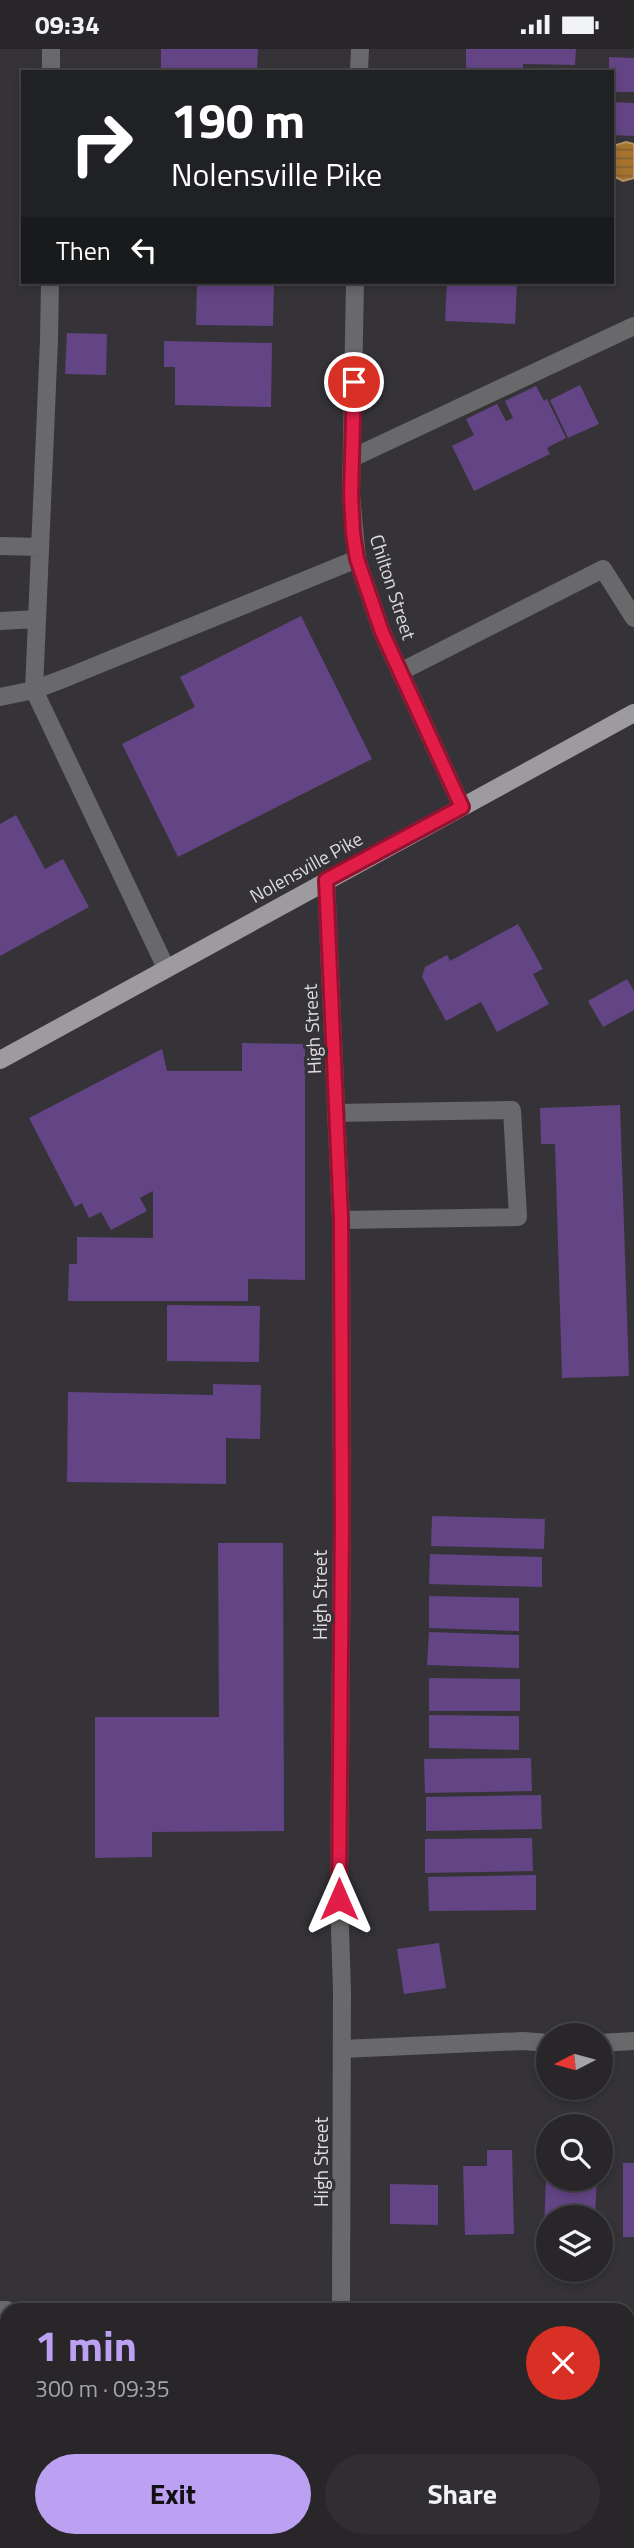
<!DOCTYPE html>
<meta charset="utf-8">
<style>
:root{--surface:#282629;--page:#302e31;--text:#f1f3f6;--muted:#a5a5a8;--line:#444346;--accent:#bca0f2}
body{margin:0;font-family:"Titillium Web",sans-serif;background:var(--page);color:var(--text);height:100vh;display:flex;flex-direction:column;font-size:26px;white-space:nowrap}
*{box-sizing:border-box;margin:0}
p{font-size:23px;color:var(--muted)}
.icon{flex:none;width:38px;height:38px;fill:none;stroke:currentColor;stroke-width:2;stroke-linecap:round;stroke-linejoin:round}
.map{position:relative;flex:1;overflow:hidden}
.details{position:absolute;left:0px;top:2254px;width:635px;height:245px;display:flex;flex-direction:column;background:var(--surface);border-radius:21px 21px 0 0;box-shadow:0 4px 10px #0003,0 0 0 2px var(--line)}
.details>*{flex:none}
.hud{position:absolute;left:21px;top:21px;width:593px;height:214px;border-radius:0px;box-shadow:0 4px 10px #0003,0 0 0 2px var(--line);background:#202124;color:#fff;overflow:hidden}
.needle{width:46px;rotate:264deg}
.tools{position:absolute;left:536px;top:1974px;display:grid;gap:14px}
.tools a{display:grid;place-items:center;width:77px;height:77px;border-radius:50%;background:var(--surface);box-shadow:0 4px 10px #0003,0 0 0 2px var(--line);font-size:35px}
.pin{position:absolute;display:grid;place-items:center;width:60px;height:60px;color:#fff;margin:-30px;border:4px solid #fff;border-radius:50%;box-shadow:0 2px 7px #0007}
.me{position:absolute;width:77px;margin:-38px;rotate:0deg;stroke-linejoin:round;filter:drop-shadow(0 0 5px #0008)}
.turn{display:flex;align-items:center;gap:24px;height:147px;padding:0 35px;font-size:32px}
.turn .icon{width:91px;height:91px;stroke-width:2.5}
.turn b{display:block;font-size:49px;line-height:60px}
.then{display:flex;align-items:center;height:66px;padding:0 35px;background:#0003;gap:14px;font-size:26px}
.round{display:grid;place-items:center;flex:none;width:74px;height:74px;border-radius:37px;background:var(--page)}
.summary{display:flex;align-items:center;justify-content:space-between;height:119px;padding:0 35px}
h1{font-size:42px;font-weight:700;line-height:52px;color:var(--accent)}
.cta{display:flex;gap:14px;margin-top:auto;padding:14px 35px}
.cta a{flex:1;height:80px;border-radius:42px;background:var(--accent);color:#111;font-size:28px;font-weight:700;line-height:80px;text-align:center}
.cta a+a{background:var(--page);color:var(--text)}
.status{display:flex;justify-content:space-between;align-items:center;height:49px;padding:0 35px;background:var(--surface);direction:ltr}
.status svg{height:19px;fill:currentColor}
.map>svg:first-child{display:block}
</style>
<div class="status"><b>09:34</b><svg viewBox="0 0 49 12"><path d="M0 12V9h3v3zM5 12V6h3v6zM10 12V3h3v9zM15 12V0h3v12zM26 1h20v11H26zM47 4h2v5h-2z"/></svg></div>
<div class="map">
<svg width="634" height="2499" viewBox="0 0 634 2499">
<defs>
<pattern id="water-rules" width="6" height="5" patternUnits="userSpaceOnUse" patternTransform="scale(1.75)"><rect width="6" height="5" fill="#a6732f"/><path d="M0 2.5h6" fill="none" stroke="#836236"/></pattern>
</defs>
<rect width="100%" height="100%" fill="#353337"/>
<path fill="url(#water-rules)" stroke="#b69264" stroke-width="2" d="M626,93L634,95V129L623,132L613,127V97Z"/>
<path fill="#634484" d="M161,0H258L257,23H161Z
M466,0H576L575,16L523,15V23H466Z
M609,8L634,9V43H612V23H609Z
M612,53L634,54V87L612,86Z
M197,233H274L273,277L196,276Z
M447,233H517L515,275L445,272Z
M67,284L107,285L106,326L65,325Z
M164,292L272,294L271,358L175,356V318H164Z
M580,336L599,375L568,389L550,351Z
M536,337L544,352L547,350L566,389L547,399L550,405L474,442L452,397L474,386L466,370L497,355L506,372L513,369L505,352Z
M301,567L372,710L178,808L122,695L195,658L180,628Z
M16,766L45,820L63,810L89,858L0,907V775Z
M518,875L543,920L533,925L549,955L497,983L481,953L446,972L422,928L425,918L447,906L450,912Z
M627,930L634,942V961L603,978L588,952Z
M242,994L305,995V1231L248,1230V1252H68L69,1215H77V1188L153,1189V1142L140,1149L147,1162L111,1181L101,1163L89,1169L82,1154L75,1158L29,1069L162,1000L167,1022H242Z
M620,1056L629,1327L562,1329L555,1095H541L540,1059Z
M167,1256L260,1257L259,1313L167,1312Z
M213,1335L261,1336L260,1390L226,1389V1435L67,1433L68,1343L213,1346Z
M432,1467L545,1470L544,1500L431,1497Z
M218,1494H283L284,1782L152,1783V1808L95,1809V1668H219Z
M430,1505L542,1508V1538L429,1535Z
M429,1547L519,1549V1582L429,1579Z
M429,1583L519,1586V1619L427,1616Z
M429,1629L520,1630V1662H429Z
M429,1666L519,1667V1701L429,1699Z
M531,1709L532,1742L425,1744L424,1710Z
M541,1746L542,1780L426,1782V1748Z
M532,1789L533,1822L425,1824V1790Z
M536,1826V1861L429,1862L428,1828Z
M439,1894L446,1939L404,1945L397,1900Z
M487,2101H512L514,2185L465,2186L463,2117H487Z
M623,2114H634V2188H623Z
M546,2130H597L595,2168H548V2182H544Z
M390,2135L438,2136V2176L390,2175Z
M59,2492H148V2499H59Z"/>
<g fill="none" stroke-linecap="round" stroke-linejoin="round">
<path stroke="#69686a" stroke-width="18" d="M51,23V0
M50,233L49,291L34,641L166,919
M352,409L634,277
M0,497L40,498
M0,572L37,570
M400,623L603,520L634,569
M0,648L34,641L68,628L357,510
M336,1064L512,1061L518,1168L341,1171
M600,1994L634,1992
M342,2000L523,1992L548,1994"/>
<path stroke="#69686a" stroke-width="18" d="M359,23L360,0
M355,233L351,446L357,510L382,583L462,758
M326,831L341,1171L342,1473L339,1850L342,1941L341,2261
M0,2261H7
M628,2280H634"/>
<path stroke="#9d9b9f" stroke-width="18" d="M0,1011L634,664"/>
</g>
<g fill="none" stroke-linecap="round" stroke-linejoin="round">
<defs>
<path id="route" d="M339,1850L342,1473L341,1171L326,831L462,758L382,583L357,510L353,484L351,446L354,333"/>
</defs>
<use href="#route" stroke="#92132f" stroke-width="18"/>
<use href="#route" stroke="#e11d48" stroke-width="12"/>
</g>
<g text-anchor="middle" stroke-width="7" stroke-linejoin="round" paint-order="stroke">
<g font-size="19" fill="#dcdbde" stroke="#353337">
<text transform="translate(393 538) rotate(72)" y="7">Chilton Street</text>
<text transform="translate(306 818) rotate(-29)" y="7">Nolensville Pike</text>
<text transform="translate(312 980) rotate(-93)" y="7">High Street</text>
<text transform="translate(320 1546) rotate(-90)" y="7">High Street</text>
<text transform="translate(321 2113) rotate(-90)" y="7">High Street</text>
</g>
</g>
</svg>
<div class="tools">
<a><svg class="needle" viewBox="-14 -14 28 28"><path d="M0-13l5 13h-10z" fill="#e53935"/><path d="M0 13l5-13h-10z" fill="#a5a5a8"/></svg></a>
<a><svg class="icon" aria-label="search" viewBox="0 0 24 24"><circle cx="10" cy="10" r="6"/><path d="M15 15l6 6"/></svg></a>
<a><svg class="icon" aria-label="layers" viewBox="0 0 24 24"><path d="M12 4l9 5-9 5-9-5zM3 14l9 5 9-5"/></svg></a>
</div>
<div class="pin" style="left:354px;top:333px;background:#d93025"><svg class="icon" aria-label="arrive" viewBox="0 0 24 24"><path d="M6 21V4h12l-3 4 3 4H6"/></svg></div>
<svg class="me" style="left:339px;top:1850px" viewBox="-20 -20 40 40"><path d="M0-17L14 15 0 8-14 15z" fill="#e11d48" stroke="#fff" stroke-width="4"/></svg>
<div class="hud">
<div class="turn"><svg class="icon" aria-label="right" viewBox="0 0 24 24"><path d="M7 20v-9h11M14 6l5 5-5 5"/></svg><div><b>190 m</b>Nolensville Pike</div></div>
<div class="then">Then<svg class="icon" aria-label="left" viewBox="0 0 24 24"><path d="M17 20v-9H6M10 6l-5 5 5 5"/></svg></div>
</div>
<section class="details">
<div class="summary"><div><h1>1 min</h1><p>300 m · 09:35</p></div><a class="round" style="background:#d93025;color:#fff"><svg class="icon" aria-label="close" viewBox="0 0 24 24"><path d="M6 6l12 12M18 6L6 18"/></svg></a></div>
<div class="cta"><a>Exit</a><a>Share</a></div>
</section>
</div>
